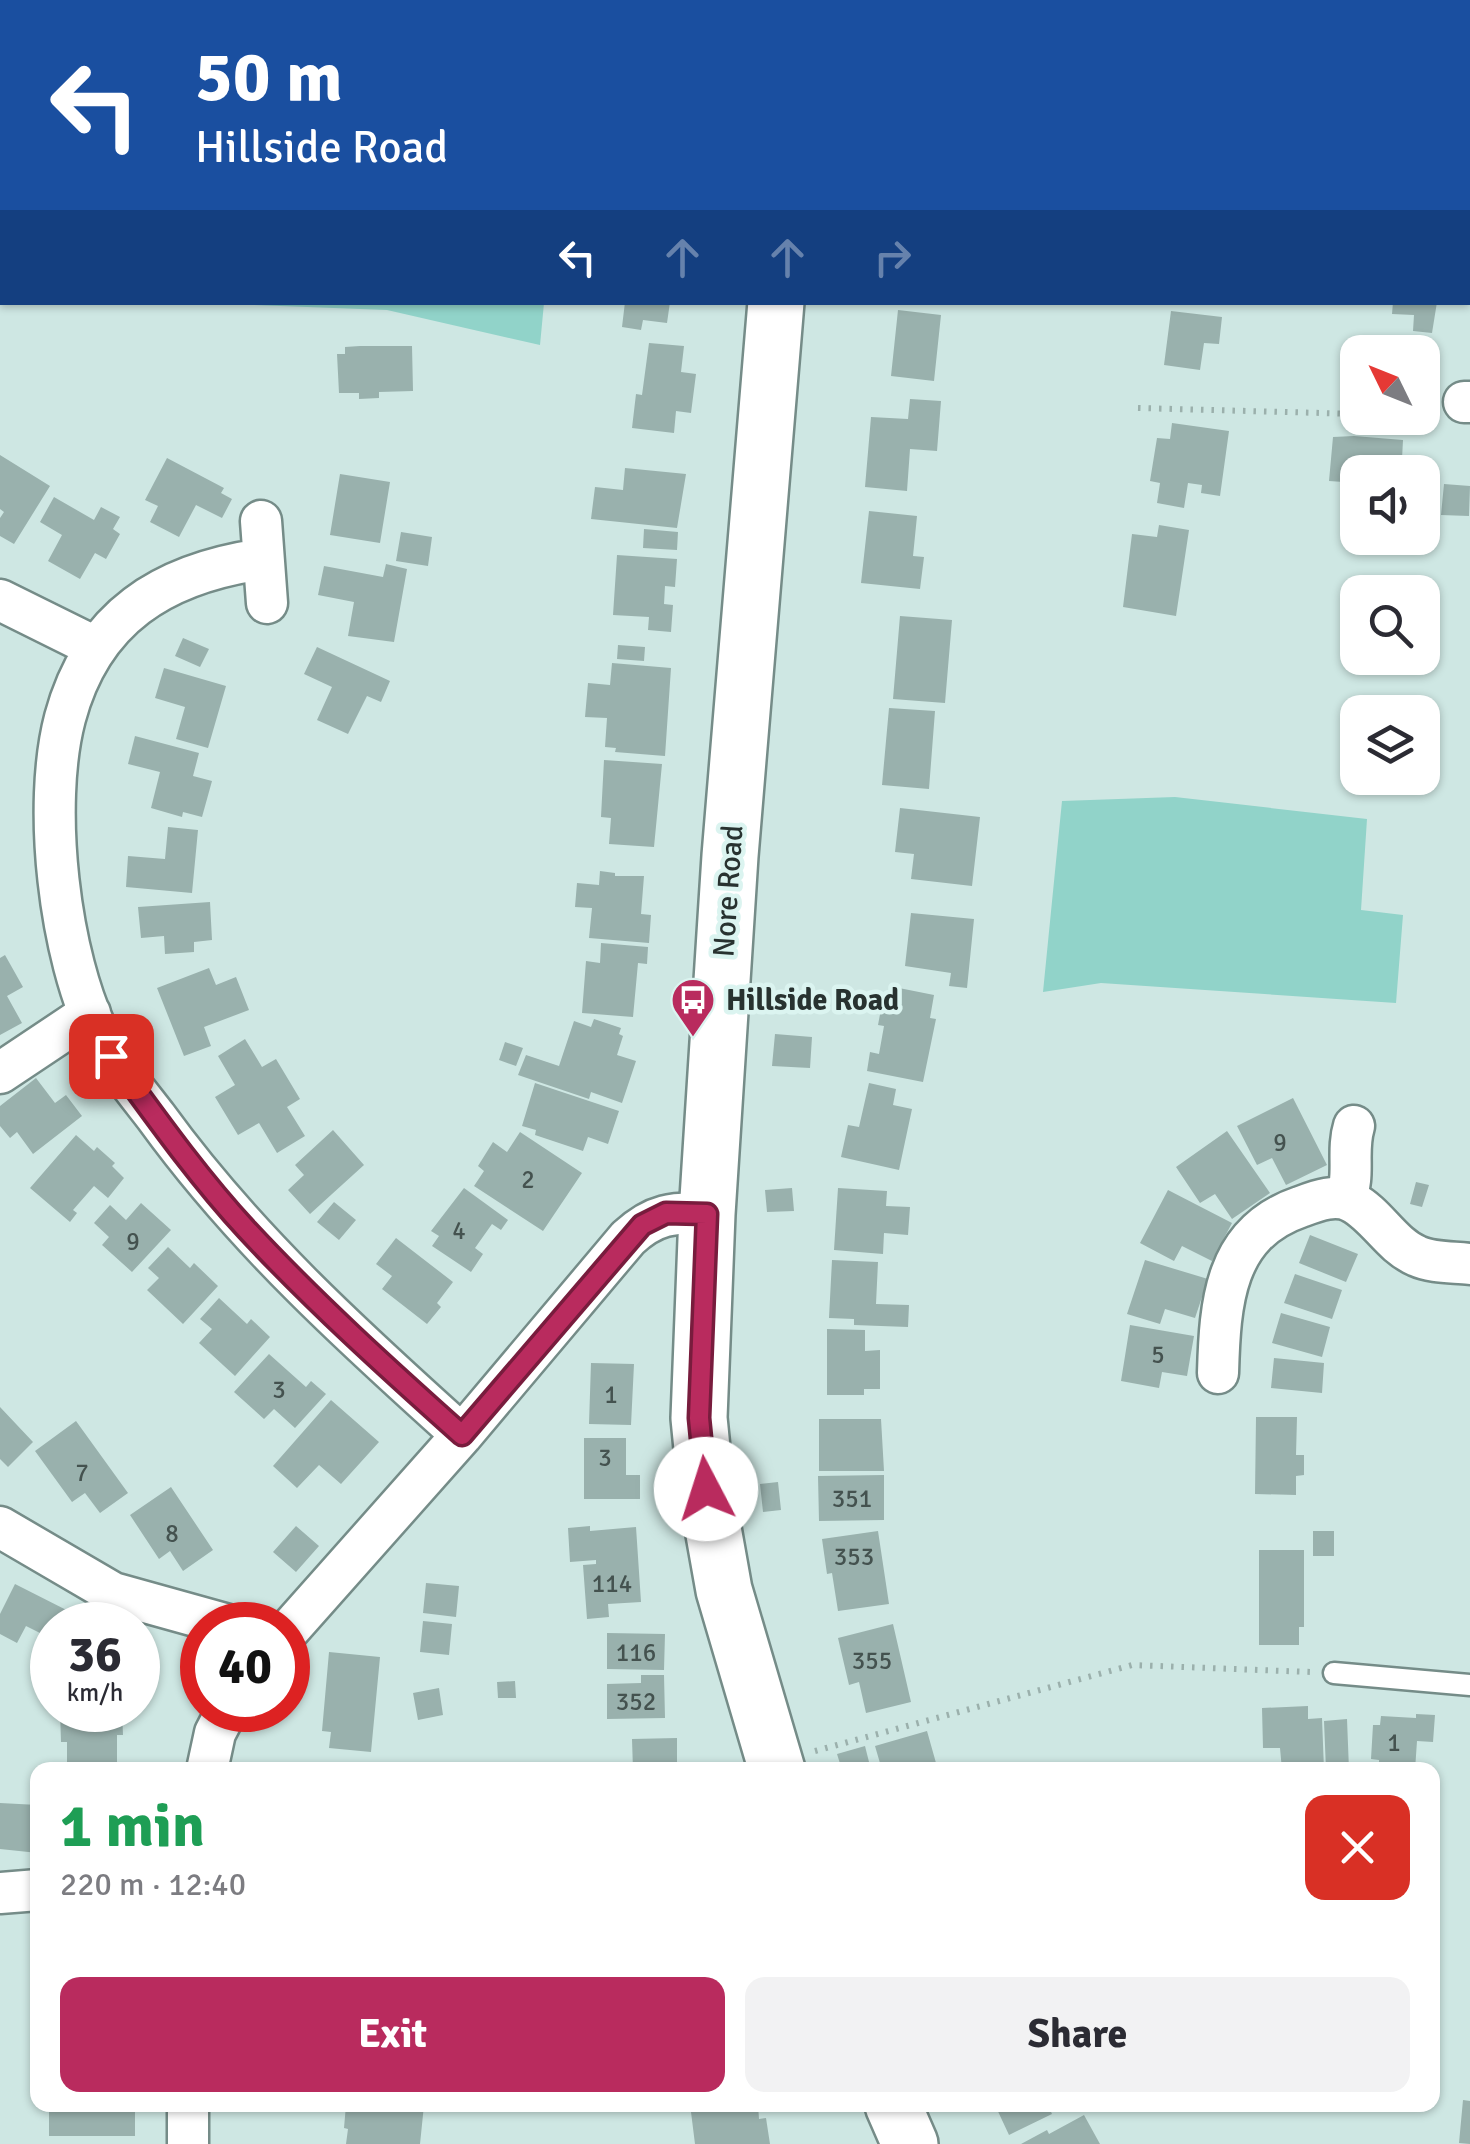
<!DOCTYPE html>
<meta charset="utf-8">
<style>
:root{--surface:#fff;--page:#f2f2f3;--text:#2b2b33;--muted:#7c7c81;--accent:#b92b5e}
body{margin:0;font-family:Signika,sans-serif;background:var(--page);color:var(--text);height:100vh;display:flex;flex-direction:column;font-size:38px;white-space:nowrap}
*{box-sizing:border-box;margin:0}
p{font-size:32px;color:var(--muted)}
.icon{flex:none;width:55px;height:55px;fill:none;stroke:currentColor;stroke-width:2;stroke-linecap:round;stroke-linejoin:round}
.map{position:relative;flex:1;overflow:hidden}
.side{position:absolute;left:30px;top:1762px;width:1410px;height:350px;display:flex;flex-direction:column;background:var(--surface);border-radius:20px;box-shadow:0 2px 8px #0004}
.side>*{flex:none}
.banner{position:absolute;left:0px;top:0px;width:1470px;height:305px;box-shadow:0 2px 8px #0004;background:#1a4fa0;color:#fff;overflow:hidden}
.needle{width:65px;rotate:313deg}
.tools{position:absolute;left:1340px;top:335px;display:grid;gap:20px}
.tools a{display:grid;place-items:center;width:100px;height:100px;border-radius:20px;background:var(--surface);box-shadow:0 2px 8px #0004;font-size:50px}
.speed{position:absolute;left:30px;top:1602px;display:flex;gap:20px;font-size:50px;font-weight:700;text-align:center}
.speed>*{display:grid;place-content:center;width:130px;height:130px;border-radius:50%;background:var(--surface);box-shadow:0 2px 8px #0004;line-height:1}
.speed small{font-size:25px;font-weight:400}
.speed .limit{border:15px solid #d22;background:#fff;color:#111}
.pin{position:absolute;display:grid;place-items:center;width:85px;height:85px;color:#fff;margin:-42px;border-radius:20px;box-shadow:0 5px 15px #0006}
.me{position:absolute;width:110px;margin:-55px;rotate:355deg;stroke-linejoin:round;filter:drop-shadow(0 0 8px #0008)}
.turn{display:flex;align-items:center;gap:35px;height:210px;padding:0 30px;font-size:45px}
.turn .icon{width:130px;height:130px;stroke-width:2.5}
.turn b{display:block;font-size:70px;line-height:85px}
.lanes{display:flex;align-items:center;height:95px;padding:0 30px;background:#0003;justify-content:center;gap:50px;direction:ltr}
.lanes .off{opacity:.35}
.round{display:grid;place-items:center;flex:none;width:105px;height:105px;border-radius:20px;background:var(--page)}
.headline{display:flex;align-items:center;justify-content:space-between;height:170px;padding:0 30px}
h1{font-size:60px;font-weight:700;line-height:75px;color:#1e9e55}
.action{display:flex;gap:20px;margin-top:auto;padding:20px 30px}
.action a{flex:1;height:115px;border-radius:20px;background:var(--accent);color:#fff;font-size:40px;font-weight:700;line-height:115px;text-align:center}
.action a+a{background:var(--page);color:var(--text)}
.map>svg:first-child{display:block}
</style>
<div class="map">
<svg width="1470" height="2144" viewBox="0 0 1470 2144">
<rect width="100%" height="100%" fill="#cee7e3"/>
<path fill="#91d3c9" d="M159,0H757L770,1L159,2Z
M205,303L544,302V303L540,345L387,310Z
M1175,797L1367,819L1361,910L1403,915L1396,1003L1101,983L1043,992L1062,801Z"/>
<path fill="#99b1ad" d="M625,302H670L667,323L643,320L641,330L622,327Z
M1393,302H1437L1432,333L1413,331L1414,315L1392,314Z
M898,310L941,315L934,381L891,376Z
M1171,311L1222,317L1219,344L1204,343L1200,370L1164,365Z
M649,343L684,346L681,372L696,374L691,413L676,411L674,433L632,428L636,394L642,395Z
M360,346H412L413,391L379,392V398L359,399V393H339L337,354H345V347Z
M910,399L941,401L937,451L910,449L907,491L865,487L871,417L908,419Z
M1172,423L1229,431L1220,496L1201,493L1202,485L1188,483L1184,508L1157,503L1160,483L1150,481L1157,438L1170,439Z
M1354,436L1403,440L1402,459L1410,460L1409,472H1358V483L1329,481L1333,437Z
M0,455L50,486L14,544L0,536V518L4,512L0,509Z
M167,458L224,488L221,493L232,499L222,518L196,505L179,537L150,522L158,506L145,500Z
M625,468L686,474L677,528L591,519L595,487L623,490Z
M340,474L390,482L380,543L330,535Z
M1422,481L1438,482L1436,512H1422Z
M1444,484L1470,486L1469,516L1441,515Z
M54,497L94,520L101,507L120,517L113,529L120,534L106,559L95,553L80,579L48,561L62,535L40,522Z
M869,511L917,516L913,556L924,557L920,589L861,583Z
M1159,525L1189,530L1176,616L1123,607L1132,534L1157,537Z
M644,529L678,532L677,550L643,548Z
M401,532L432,537L428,566L396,561Z
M617,555L677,559L675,587L665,586L664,604L673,605L671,632L648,630L649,617L613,615Z
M386,564L407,569L394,642L348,636L354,602L318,595L324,566L383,577Z
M900,616L952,620L945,703L893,699Z
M183,638L209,649L200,667L175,656Z
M618,645L645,647L644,661L617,659Z
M317,647L390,681L381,702L367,696L348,734L317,720L332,687L304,674Z
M612,663L671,668L665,756L615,752L616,748L605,747L607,718L585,717L588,683L610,685Z
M164,668L226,686L208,748L176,739L185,707L155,698Z
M889,708L935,711L929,789L882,785Z
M135,736L199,753L193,776L212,781L202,817L183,812L182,817L151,808L160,772L128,764Z
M604,760L662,764L654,847L609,844L611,818L601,817Z
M900,808L980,817L972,886L911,879L914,854L895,852Z
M168,827L198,830L192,893L126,887L128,856L165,859Z
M600,871L615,873V876H644L641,914L651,915L649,943L589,938L592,908L575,907L577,883L599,885Z
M210,902L212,940L194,942V952L165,954L164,936L141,938L138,907Z
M911,913L974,919L967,988L949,986L951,973L905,966Z
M601,943L648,947L647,964L638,963L633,1017L582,1013L586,961L600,963Z
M5,955L23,987L7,996L22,1023L0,1035V958Z
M209,968L216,985L236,977L249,1010L204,1027L211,1046L184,1056L157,988Z
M899,988L934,995L930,1018L936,1019L923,1082L867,1071L870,1052L879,1054L884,1026L878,1025L884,993L897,996Z
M594,1019L621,1028L619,1034L623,1036L617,1055L636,1061L622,1103L591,1092L589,1099L518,1075L526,1055L559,1066L574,1021L591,1027Z
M775,1034L812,1037L810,1068L772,1066Z
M245,1039L262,1067L276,1059L300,1099L287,1107L305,1136L277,1153L259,1123L238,1135L215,1097L235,1085L218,1056Z
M505,1042L523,1048L516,1066L499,1060Z
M36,1078L55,1103L66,1095L82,1116L33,1154L17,1132L10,1138L0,1126V1106Z
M535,1083L619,1111L608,1144L588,1137L583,1151L535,1135L536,1130L522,1126Z
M869,1083L896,1089L893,1105L912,1109L899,1170L841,1157L848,1125L859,1127Z
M1293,1098L1327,1165L1286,1185L1272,1158L1257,1165L1237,1126Z
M333,1130L364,1165L310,1214L288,1190L304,1175L295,1165Z
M1227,1131L1270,1193L1232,1219L1215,1194L1200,1203L1176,1167Z
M520,1132L582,1173L543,1231L474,1186L484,1171L478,1166L493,1142L507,1152Z
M76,1135L94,1151L97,1147L115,1163L112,1166L124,1178L108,1198L94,1186L73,1210L77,1213L70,1222L30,1188Z
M1416,1182L1429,1185L1422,1207L1410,1204Z
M464,1188L508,1220L501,1230L492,1224L475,1248L483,1254L471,1272L432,1246L439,1236L431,1231Z
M792,1188L794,1211L767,1212L765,1190Z
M838,1188L887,1191L886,1206L910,1207L908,1235L884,1233L883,1254L834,1250Z
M1168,1190L1232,1223L1212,1261L1182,1246L1174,1261L1140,1243Z
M334,1202L356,1220L339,1240L317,1222Z
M141,1203L171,1230L132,1272L102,1245L109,1237L94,1223L110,1205L126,1220Z
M1310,1235L1358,1254L1346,1282L1299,1263Z
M396,1238L453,1282L437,1303L441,1307L427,1324L382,1289L392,1276L376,1264Z
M168,1247L190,1268L194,1263L218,1286L183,1324L147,1290L159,1278L148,1268Z
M832,1260L878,1262L876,1304L909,1305L908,1327L854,1325V1319L829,1318Z
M1145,1260L1208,1279L1195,1318L1165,1309L1160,1324L1127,1314Z
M1295,1274L1342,1290L1332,1319L1284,1303Z
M219,1298L247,1324L251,1319L270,1337L235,1376L199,1343L212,1329L200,1319Z
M1281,1313L1330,1327L1322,1357L1272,1343Z
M1130,1325L1194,1336L1187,1376L1162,1372L1159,1388L1121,1381Z
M827,1329L865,1330V1351L880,1350V1389H864V1395H827Z
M269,1354L306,1387L311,1381L326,1394L295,1428L274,1409L264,1419L234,1392Z
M1274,1358L1324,1363L1322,1393L1271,1388Z
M591,1363L634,1364L631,1425L589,1424Z
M331,1400L379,1442L341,1484L319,1465L297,1488L273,1466Z
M0,1407L33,1442L8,1467L0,1459Z
M1256,1417H1297L1296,1455H1304V1475L1296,1476V1495L1255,1494Z
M819,1419H881L884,1471H819Z
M76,1421L128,1493L100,1513L85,1493L72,1502L35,1451Z
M584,1438H626V1475H640V1499H584Z
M884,1475V1520L819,1521L818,1476Z
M778,1482L781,1510L763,1512L760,1484Z
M171,1487L213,1550L183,1571L170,1551L159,1559L130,1515Z
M296,1526L319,1546L296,1572L273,1552Z
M590,1526V1531L636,1527L641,1602L608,1604L609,1617L587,1619L583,1565L596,1564V1560L570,1562L568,1528Z
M878,1531L889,1604L838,1611L832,1573L827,1574L822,1539Z
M1313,1531H1334V1556H1313Z
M1259,1550H1304V1627H1299V1645H1259Z
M426,1583L459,1586L456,1617L423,1613Z
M15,1584L96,1625H52V1639L26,1626L17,1643L0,1634V1614Z
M423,1621L452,1624L449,1655L420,1652Z
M893,1624L911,1702L866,1713L859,1682L849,1685L838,1638Z
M607,1633L665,1634L664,1670L607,1669Z
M329,1652L380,1657L371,1752L329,1748L331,1732L322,1731Z
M641,1675H664L665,1718L607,1719V1684L641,1683Z
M515,1681L516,1698H498L497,1682Z
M439,1688L443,1715L418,1720L413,1693Z
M1308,1706V1719L1322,1718L1324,1770H1282L1280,1748H1263L1262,1708Z
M60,1710H122L123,1735H117V1767L67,1770V1742H61Z
M1416,1714L1435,1715L1433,1742L1417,1741L1415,1770H1379V1760L1371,1759L1373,1725H1380L1381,1716L1416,1718Z
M1347,1719L1349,1770H1326L1324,1721Z
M927,1731L938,1770H882L875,1746Z
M677,1738V1770H633L632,1739Z
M865,1746L871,1770H842L837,1754Z
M0,1803L38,1805V1853L0,1849Z
M1463,2100L1470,2101V2144L1459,2143Z
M67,2105H135V2136H49V2112L67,2111Z
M346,2105H424L420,2144H346L348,2129L344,2128Z
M758,2105L759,2119L766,2118L770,2144H695L691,2112Z
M995,2105H1048L1052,2114L1009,2135Z
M1084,2115L1100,2144H1021L1047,2130L1049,2134Z"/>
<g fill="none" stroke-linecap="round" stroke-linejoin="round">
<defs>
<path id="lane" d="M1334,1673L1470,1685"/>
<path id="street" d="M1464,402H1470
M261,521L267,603
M263,559C163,573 92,617 65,718C42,805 59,957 100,1037C115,1066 137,1092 157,1118C244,1238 353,1337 462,1435
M0,600L95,647
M0,1073L90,1013
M1345,1199C1356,1175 1346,1152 1354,1126
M1218,1373C1220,1303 1224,1233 1300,1207C1316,1201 1336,1193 1352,1202C1377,1215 1391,1245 1417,1256C1432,1263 1453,1262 1470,1264
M0,1527L113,1593L228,1625
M288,1631L462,1435L628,1238C654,1214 673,1212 707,1214
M207,1770L215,1733L227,1710
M0,1893L38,1890
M188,2144V2105"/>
<path id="secondary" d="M799,2L800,0
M776,302L730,856L707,1214L699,1418L706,1489L724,1590L777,1770
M893,2105L910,2144"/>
</defs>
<use href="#lane" stroke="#758c88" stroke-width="25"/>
<use href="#street" stroke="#758c88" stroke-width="45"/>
<use href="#secondary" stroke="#758c88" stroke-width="60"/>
<path stroke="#9bb0ac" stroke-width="6" stroke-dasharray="2.5 8" stroke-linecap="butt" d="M1138,408L1358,414
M815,1751L1132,1665L1311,1672"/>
<use href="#lane" stroke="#fff" stroke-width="20"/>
<use href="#street" stroke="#fff" stroke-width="40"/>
<use href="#secondary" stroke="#fff" stroke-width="55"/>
</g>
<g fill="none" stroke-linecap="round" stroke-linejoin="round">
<defs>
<path id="route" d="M111,1056C154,1115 197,1176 247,1230C314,1302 388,1369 462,1435L642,1225L666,1213L707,1214L699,1418L706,1489"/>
</defs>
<use href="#route" stroke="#781c3d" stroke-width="25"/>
<use href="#route" stroke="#b92b5e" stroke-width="18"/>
</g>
<defs>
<symbol id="bus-pin" viewBox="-11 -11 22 30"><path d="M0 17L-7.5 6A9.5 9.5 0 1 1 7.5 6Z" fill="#b92b5e" stroke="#dbf4f0"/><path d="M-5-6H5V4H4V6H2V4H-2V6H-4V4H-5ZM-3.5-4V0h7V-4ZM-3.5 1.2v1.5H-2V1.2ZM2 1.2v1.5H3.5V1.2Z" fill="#fff"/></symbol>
</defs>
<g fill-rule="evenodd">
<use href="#bus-pin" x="668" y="975" width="50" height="68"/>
</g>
<g text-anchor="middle" stroke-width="9" stroke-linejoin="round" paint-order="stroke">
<g font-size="25" fill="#44524f">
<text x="1280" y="1151">9</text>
<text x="528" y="1188">2</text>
<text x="459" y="1239">4</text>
<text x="133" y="1250">9</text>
<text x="1158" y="1363">5</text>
<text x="279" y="1398">3</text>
<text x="611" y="1403">1</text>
<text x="605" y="1466">3</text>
<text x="82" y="1481">7</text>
<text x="852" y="1507">351</text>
<text x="172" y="1542">8</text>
<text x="854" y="1565">353</text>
<text x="612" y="1592">114</text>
<text x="636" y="1661">116</text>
<text x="872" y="1669">355</text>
<text x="636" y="1710">352</text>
<text x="1394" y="1751">1</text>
</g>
<g font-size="30" fill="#283230" stroke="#dbf4f0">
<text transform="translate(728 891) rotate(-86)" y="10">Nore Road</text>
</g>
<g font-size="30" font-weight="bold" fill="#283230" stroke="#dbf4f0" text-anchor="start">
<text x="726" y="1010">Hillside Road</text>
</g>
</g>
</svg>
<div class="tools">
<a><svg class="needle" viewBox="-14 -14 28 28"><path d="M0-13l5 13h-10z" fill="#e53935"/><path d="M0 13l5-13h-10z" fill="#7c7c81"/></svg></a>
<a><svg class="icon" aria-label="sound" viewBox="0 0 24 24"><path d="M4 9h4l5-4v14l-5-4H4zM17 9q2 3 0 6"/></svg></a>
<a><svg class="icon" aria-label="search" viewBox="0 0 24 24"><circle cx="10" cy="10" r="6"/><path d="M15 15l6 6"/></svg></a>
<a><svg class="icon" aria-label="layers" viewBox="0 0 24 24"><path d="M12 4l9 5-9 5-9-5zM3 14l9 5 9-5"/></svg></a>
</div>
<div class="speed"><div>36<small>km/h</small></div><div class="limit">40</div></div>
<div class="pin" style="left:111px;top:1056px;background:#d93025"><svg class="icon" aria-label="arrive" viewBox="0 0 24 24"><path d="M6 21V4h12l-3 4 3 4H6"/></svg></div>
<svg class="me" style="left:706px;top:1489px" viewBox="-20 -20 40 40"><circle r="19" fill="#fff"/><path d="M0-13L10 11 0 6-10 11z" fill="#b92b5e"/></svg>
<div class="banner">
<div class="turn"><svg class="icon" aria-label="left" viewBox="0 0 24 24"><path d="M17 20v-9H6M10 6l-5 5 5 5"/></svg><div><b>50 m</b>Hillside Road</div></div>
<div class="lanes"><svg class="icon" aria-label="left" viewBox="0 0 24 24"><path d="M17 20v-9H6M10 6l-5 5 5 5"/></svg><svg class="icon off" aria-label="ahead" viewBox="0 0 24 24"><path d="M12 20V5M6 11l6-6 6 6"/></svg><svg class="icon off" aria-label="ahead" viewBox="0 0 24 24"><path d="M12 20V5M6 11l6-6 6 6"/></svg><svg class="icon off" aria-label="right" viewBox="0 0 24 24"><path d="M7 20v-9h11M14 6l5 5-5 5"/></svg></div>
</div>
<section class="side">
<div class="headline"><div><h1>1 min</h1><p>220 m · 12:40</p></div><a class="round" style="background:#d93025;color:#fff"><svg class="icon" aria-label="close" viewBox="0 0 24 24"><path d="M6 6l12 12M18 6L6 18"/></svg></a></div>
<div class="action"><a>Exit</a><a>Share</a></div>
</section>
</div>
